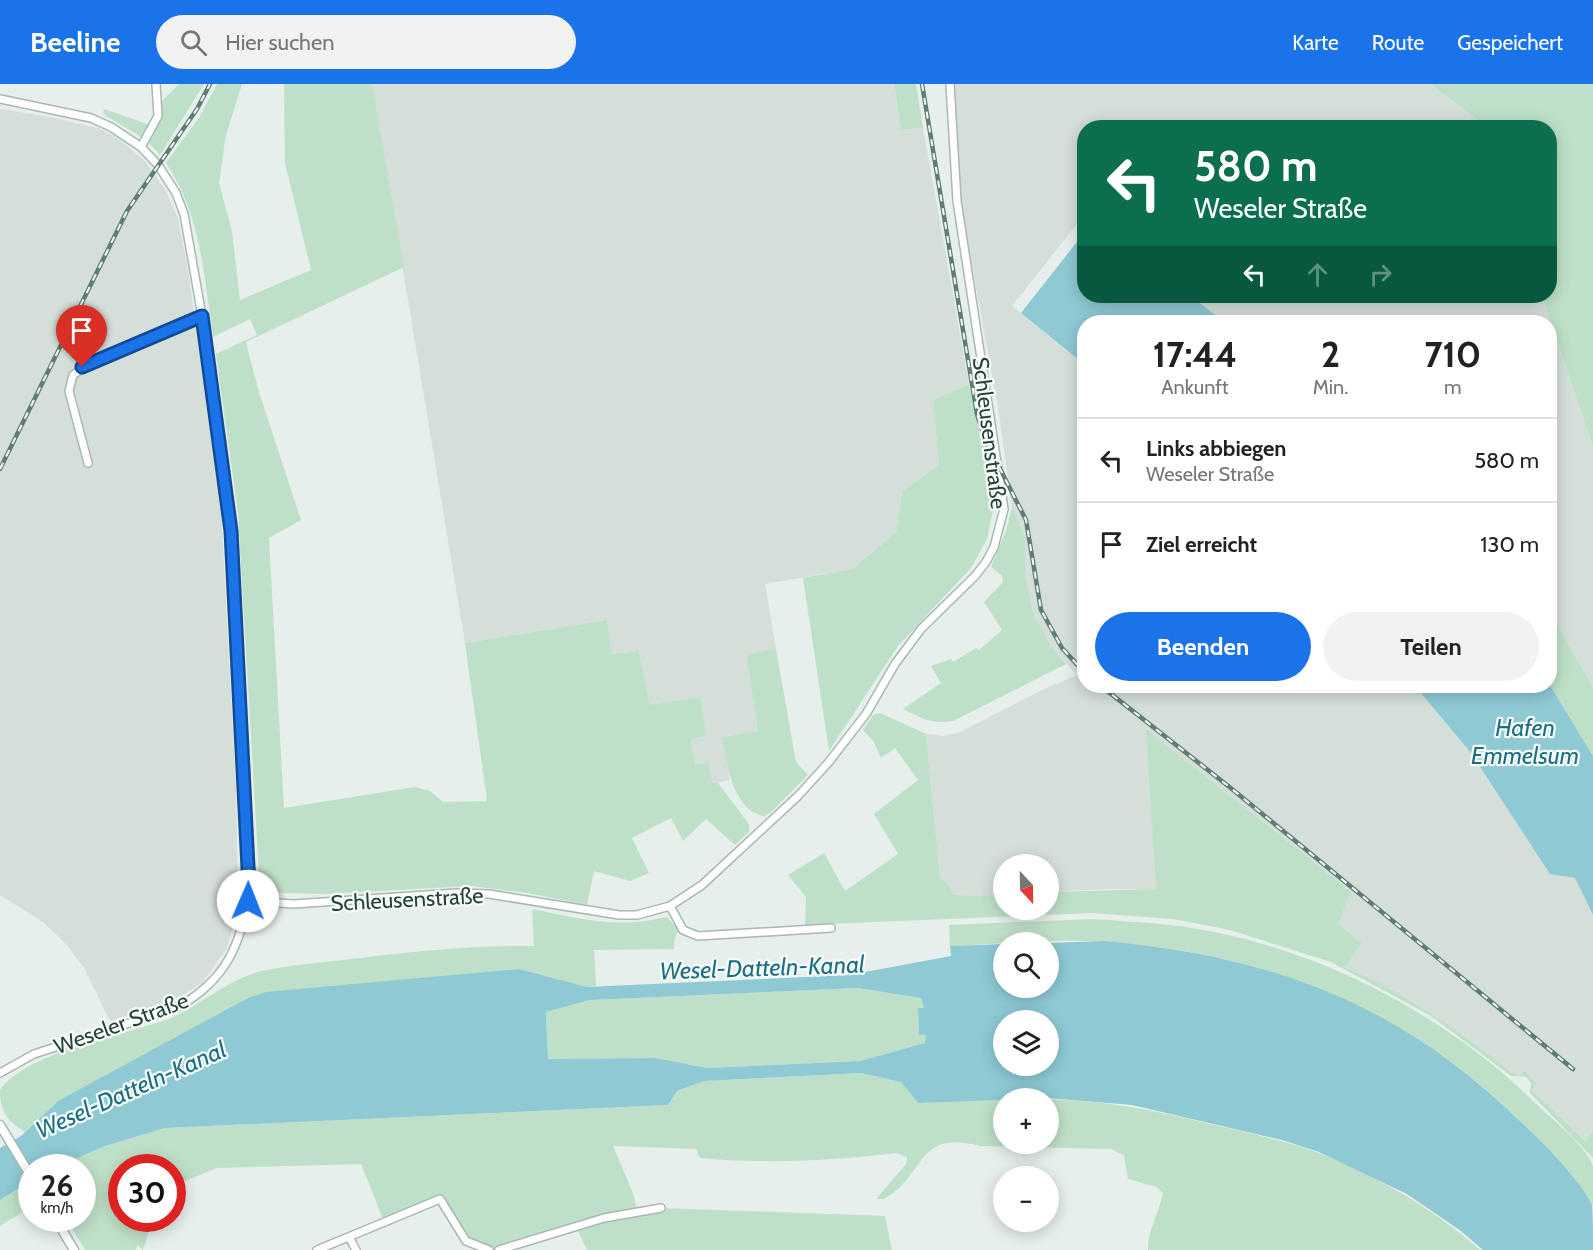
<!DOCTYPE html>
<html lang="de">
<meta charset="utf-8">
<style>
:root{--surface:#fff;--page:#f2f2f2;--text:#222;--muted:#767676;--line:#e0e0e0;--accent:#1a73e8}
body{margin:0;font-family:Cabin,sans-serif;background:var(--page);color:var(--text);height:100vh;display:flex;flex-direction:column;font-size:22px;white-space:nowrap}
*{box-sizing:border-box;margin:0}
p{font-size:20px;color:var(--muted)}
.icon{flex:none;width:33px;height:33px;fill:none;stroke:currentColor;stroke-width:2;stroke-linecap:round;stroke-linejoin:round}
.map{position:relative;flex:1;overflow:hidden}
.panel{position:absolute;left:1077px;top:231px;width:480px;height:378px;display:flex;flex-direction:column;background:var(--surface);border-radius:24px;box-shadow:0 3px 15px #0003}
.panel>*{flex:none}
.guide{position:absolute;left:1077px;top:36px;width:480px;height:183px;border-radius:24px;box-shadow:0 3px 15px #0003;background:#0b6e4f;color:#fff;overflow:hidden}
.needle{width:39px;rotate:158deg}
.controls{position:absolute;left:993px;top:770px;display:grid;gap:12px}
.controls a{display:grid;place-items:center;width:66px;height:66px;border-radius:50%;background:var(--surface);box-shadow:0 3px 15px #0003;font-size:30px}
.speed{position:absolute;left:18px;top:1070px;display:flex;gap:12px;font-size:30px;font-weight:700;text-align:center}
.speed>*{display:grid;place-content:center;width:78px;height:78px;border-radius:50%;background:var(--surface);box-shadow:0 3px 15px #0003;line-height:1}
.speed small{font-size:15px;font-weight:400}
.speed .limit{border:9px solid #d22;background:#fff;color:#111}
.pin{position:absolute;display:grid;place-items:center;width:51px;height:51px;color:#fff;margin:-62px -26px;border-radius:50% 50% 50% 0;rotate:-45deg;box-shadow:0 0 6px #0007}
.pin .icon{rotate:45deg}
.me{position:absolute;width:66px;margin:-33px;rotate:1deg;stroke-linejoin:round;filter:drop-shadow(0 0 4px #0008)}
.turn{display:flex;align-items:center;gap:21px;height:126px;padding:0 18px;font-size:27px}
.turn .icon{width:78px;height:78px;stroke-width:2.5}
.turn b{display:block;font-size:42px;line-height:51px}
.lanes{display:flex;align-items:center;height:57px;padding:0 18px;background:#0003;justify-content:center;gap:30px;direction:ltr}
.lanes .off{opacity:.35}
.eta{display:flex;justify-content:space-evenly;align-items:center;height:102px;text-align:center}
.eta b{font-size:36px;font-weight:800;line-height:42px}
.button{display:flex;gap:12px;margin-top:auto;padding:12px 18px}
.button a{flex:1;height:69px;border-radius:36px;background:var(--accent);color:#fff;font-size:24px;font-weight:800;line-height:69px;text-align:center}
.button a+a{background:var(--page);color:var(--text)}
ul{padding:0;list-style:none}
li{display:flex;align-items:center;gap:18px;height:84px;padding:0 18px;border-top:2px solid var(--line)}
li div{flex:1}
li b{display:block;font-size:22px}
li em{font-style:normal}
header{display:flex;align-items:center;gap:36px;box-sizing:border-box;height:84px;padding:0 30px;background:var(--accent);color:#fff}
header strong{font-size:28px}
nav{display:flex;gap:33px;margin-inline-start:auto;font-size:21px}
.search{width:420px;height:54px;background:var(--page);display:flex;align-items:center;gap:15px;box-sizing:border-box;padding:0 21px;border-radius:33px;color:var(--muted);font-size:22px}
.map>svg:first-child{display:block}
</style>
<header>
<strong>Beeline</strong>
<div class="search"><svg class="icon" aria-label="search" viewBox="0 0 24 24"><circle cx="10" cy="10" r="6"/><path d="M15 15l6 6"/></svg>Hier suchen</div>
<nav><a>Karte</a><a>Route</a><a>Gespeichert</a></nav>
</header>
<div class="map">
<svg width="1593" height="1166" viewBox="0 0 1593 1166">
<rect width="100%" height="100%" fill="#e6efeb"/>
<path fill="#d4dfda" d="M372,0H894L901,46L923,44L969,300L933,316L939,381L902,407L896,448L853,485L765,500L776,565L746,570L758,647L722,653L730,696L712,700L695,682L691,655L706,652L650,622L639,567L612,570L607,536L465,559Z
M953,0H1431L1487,42L1084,44V131L1012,222L1084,280V602H1415L1575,794L1593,831V1048L1585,1057L1532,1006L1537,1000L1524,986L1520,992L1511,988L1437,933L1406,914L1345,884L1362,859L1338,840L1351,808L1147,646L1156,805H1107L1049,808L1048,780H1004L1003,812L954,811L951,804L940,793L926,650L943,652L960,648L1042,606L1077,591L1051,562L1034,531L1025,492V453L1012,423L999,329L960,117Z
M0,25L45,32L101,45L117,54L143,75L165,105L178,135L188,186L221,423L236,705L238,822L227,864L202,899L172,918L110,937L84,884L66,860L43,838L0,811Z
M1191,212H1542L1593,362V603L1550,528V238H1224Z"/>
<path fill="#bfe0c8" d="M179,0H204L160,71L149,59L162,34V17Z
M217,0H242L226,51L219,99L232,147L240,216L311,186L285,79L284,0H372L404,183L246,258L258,305L301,436L269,454L284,724L415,703L430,707L443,718L487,717L465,559L607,536L612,570L639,567L650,621L700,613L706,652L691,655L695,681L708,679L712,699H718L749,740V748L735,761L706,735L683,757L671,734L632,754L649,789L630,797L594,787L587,821L528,809L471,802L323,810L282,809L263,802L259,791L238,429L216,270L257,251L250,235L213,253C204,193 201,130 166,79L199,34Z
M894,0H916L923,44L901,46Z
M1431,0H1593V362L1542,212H1550V44L1487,43Z
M104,25L150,41L143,54L103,30Z
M969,300L979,347L991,375L994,422L987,455L971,484L898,562L829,667L803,494L853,485L896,448L902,407L939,381L933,316Z
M1012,423L1025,453V492L1034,531L1051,562L1066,580L953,637C933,641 920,634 903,625L941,599L931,582L951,575L953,578L976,564L979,566L1002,546L984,518L1003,498L1002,492L991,483L1006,447Z
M1550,528L1593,603V672L1550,601Z
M776,565L796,678L808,691L770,729L764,732C733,727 726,678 722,653L758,647L746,570Z
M880,629L926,650L940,793L951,804L954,811L1003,812L1004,825H1048L1049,808L1156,805L1146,645L1351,808L1338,840L1362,859L1345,884C1407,909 1459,947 1511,988L1520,992L1524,986L1537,1000L1532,1006L1585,1057L1593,1048V1074L1530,1009L1531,999L1526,993L1511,992L1431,932L1331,878L1230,846L1173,835L1092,829L805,841L806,813L788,791L824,769L845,807L898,770L874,730L918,696L895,664L881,674L874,658L863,646L873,631Z
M532,825C581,835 617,845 667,833L679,846L675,853L674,865L594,866L596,902L587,903L519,885L261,910L58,1017L25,1048C7,1037 0,1027 0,1006C25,970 116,952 157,939C197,927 221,897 262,887C288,881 317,879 343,876C407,868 469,861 534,862Z
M1092,835C1118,837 1144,838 1169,841C1299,855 1438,924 1531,1015C1548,1032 1585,1060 1593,1082C1593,1093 1593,1111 1593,1122C1474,958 1308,872 1107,858C1053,854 1003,860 950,862L949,841Z
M858,904L921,914L924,924H918L919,951H926V959L860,977L707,984L656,974L548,975L546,928L590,916Z
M861,989L901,998L918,1019L1003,1015L1004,1059H1048L1049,1015C1107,1017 1154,1026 1210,1040C1246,1048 1282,1056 1316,1068C1373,1089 1435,1126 1480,1166H1148C1148,1145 1159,1129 1163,1109L1156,1103L1128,1095L1124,1071L1111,1065L980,1062C915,1045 927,1091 884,1115H876L906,1080L907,1073L896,1069C831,1077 766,1080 700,1074L696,1065L613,1062L633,1109L637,1125L494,1164L467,1154L442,1112L383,1135L361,1080L217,1084L173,1102L172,1083H122V1134H153L143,1166L137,1161L136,1166H85L66,1134H82V1083H57L105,1062L165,1044L668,1021L677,1007L704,997Z
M25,1101L31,1110V1123L0,1142V1116Z
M661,1124L885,1132L892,1166H587L577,1145Z"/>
<path fill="#8ec9d4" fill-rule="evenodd" d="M1084,149V212H1191L1224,238H1084V280L1021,229Z
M1550,601L1593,672V831L1575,794L1550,790L1471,669L1415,602Z
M1104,857C1271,872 1399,919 1521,1038C1541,1057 1580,1096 1592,1121C1593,1132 1593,1154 1593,1166H1483L1461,1147L1407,1110L1319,1068L1282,1056L1132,1021L1048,1014L918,1019L901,998L861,989L704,997L677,1007L668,1021L165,1044L105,1062L57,1083H32L31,1097L0,1116V1064L21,1052L58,1017L248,914L266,908L519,885L587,903L849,891L951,872L950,862L1003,860L1004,903H1048L1049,859ZM858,904L921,914L924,924H918L919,951H926L925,959L860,977L707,984L656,974L548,975L546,928L590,916ZM1004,936H1048V981H1004Z"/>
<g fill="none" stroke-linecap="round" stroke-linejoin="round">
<defs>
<path id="minor" d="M0,15L91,34L111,43L141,63L158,81L176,109L184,130L202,232L230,428L249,803C243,859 226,897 176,924L34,970L0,989
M141,63L158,32L156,0
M88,379L69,307L73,291L88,280L202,232
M248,817L294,820L456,809L489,810L619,831H637L670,822L702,801L798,712L828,679L866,630L895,580L921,545L975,492L986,478L994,463L1004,425L957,117L950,0
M670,822L683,846L698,852L831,844
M349,1153L356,1166
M317,1166L440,1115L466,1157L489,1166
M499,1166L604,1134L661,1124"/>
<path id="tertiary" d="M0,1041L32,1094
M55,1134L74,1166"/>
</defs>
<use href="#minor" stroke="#a8b8b2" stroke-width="10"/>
<use href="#tertiary" stroke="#a8b8b2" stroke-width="11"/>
<use href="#minor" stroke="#fff" stroke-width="7"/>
<use href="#tertiary" stroke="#fff" stroke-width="8"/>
<defs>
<path id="rail" d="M922,0L977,330L985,355L1026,436L1041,526L1062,564L1084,588
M0,385L127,127L197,25L210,0
M1101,602L1232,705L1573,985"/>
</defs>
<use href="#rail" stroke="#5f7d75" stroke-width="4.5"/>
<use href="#rail" stroke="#f7fbf9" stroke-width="2" stroke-dasharray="7" stroke-linecap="butt"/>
</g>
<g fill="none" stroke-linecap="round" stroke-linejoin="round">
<defs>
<path id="route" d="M82,283L202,232L231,447L249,803L248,817"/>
</defs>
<use href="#route" stroke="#114b97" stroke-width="15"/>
<use href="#route" stroke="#1a73e8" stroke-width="10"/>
</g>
<g text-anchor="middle" stroke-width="4.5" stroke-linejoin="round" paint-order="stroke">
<g font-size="22" fill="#24423a" stroke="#f7fbf9">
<text transform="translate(990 349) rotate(83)" y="8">Schleusenstraße</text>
<text transform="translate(407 815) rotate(-3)" y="8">Schleusenstraße</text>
<text transform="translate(121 939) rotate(-20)" y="8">Weseler Straße</text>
</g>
<g font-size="24" font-style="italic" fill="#1c6f80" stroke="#f7fbf9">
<text x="1525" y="652">Hafen<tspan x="1525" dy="28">Emmelsum</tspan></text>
<text transform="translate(762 884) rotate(-2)" y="8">Wesel-Datteln-Kanal</text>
<text transform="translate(131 1006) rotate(-24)" y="8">Wesel-Datteln-Kanal</text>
</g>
</g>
</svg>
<div class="controls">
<a><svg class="needle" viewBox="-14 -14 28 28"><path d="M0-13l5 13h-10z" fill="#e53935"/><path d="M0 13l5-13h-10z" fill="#767676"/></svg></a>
<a><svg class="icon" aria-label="search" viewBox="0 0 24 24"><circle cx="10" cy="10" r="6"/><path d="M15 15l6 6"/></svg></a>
<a><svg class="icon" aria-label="layers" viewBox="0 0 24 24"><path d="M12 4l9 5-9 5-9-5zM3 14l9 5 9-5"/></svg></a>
<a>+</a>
<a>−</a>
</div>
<div class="speed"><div>26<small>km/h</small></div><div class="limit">30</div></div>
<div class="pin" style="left:82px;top:283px;background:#d93025"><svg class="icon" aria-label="arrive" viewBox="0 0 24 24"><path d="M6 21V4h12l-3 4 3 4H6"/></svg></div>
<svg class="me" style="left:248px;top:817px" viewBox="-20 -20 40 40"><circle r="19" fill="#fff"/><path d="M0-13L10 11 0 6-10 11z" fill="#1a73e8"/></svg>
<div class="guide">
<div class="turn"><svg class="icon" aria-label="left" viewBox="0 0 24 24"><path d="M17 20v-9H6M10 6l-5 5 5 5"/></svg><div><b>580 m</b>Weseler Straße</div></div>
<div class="lanes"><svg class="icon" aria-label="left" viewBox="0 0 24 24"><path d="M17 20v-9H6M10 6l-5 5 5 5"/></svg><svg class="icon off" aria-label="ahead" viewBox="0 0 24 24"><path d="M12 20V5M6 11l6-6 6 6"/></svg><svg class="icon off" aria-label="right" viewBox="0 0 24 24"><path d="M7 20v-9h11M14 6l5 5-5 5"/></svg></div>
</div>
<section class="panel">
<div class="eta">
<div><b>17:44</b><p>Ankunft</p></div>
<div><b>2</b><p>Min.</p></div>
<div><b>710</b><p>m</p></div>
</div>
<ul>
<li><svg class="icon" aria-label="left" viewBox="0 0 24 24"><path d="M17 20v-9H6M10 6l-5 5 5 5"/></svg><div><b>Links abbiegen</b><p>Weseler Straße</p></div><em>580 m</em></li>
<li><svg class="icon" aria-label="arrive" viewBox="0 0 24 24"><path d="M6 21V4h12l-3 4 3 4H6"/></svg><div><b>Ziel erreicht</b></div><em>130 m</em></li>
</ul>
<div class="button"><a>Beenden</a><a>Teilen</a></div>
</section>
</div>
